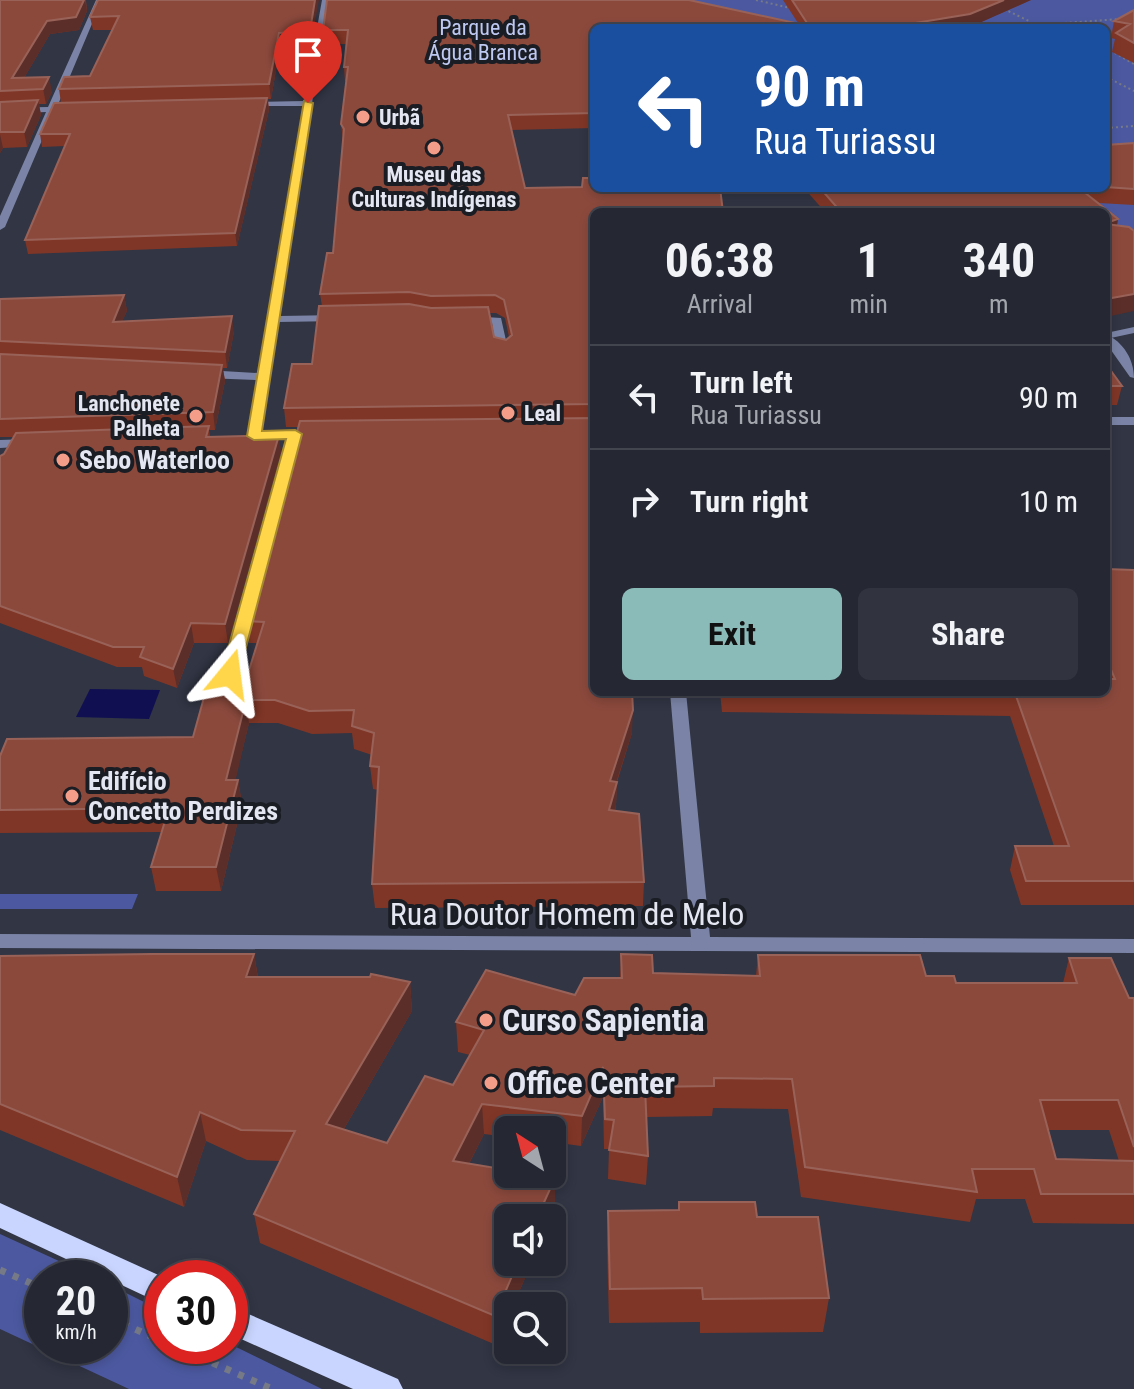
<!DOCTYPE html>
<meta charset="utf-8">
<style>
:root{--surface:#252833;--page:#31343f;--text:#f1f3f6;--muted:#a3a6ac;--line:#42444e;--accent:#8bbbb9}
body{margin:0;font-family:"Roboto Condensed",sans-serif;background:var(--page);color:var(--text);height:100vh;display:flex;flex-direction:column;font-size:30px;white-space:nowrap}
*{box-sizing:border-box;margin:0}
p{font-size:26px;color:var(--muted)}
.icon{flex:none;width:44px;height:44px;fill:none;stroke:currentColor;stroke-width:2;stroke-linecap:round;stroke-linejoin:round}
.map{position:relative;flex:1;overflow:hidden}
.details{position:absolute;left:590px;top:208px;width:520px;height:488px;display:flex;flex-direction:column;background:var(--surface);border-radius:12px;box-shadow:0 4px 12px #0003,0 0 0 2px var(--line)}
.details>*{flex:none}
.top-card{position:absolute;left:590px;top:24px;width:520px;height:168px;border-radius:12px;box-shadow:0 4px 12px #0003,0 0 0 2px var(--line);background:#1a4fa0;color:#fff;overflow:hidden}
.needle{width:52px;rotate:324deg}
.fabs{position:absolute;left:494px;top:1116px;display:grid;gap:16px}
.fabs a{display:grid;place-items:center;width:72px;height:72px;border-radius:12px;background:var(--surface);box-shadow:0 4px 12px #0003,0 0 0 2px var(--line);font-size:40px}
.speed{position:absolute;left:24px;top:1260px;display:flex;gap:16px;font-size:40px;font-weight:700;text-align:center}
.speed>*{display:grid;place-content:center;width:104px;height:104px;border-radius:50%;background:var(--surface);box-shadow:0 4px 12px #0003,0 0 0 2px var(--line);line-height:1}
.speed small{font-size:20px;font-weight:400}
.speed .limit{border:12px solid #d22;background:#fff;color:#111}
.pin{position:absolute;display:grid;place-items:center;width:68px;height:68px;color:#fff;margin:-82px -34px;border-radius:50% 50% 50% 0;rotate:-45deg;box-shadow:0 0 8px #0007}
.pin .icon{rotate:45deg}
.me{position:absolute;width:88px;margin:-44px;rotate:16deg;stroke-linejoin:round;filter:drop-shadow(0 0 6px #0008)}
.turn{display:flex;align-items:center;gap:28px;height:168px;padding:0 32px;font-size:36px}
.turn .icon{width:104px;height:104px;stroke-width:2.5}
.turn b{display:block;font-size:56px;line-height:68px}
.eta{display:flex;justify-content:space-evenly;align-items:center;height:136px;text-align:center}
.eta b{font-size:48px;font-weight:700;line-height:56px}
.button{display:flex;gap:16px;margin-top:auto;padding:16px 32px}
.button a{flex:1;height:92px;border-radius:12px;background:var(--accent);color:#111;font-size:32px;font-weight:700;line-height:92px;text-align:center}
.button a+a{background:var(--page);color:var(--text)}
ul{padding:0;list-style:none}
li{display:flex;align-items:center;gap:24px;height:104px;padding:0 32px;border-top:2px solid var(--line)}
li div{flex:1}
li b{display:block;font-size:30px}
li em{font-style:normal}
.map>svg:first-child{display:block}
</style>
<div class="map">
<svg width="1134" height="1389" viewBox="0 0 1134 1389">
<rect width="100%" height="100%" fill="#313544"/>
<path fill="#4c59a0" d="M432,0H1134V257L1106,212H952L1106,188V28H594Z
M0,894H138L132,909H0Z
M0,1234L96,1278H42V1346H110V1285L162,1311V1346L230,1344L322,1389H129L0,1329Z"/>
<path fill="#100f52" d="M90,689L160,690L149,719L76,717Z"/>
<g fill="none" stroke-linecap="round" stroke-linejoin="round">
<path stroke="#767a87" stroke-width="2" stroke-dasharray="2 3" stroke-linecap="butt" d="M756,0L790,8
M1004,9L1031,22
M995,28L1134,18
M1106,48L1134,64
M1106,77L1134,91
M1106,128L1134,126"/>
<path stroke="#767a87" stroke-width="7" stroke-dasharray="6 8" stroke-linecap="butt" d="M0,1270L42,1288
M110,1318L162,1341
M174,1346L272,1389"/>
<path fill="#7b84a6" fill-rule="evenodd" d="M96,0H102L57,107L74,109L54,112L5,227L0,230V216L46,112L0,114V108L48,107Z
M322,0H328L279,316L339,315L345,318L339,321L278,322L260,436L254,440L248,436L257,380L205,378L199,374L205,370L258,373L304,106H249L245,104L249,102L304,101Z
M470,316L501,318L509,354L507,356L497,354L492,323L466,321V317Z
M1106,334C1123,342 1134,359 1134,378L1130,377L1106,343Z
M295,430L301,434L238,674L236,677H224L222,674L289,434Z
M670,692H686L710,937L1134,939V953L0,948V934L691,937Z"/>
<path fill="#7b84a6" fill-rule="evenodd" d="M1134,327V333L1106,339V333Z
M1106,417H1134V425H1106Z
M316,430L322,434L320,437L260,439L254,435L260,431Z
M29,439L33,440V446L0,448V440Z"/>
<path fill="#c9d5fe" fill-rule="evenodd" d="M0,1203L165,1278H162V1304L0,1228Z
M230,1306L398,1379L403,1389H353L230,1334Z"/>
</g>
<path fill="#803626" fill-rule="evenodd" d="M0,0H92H86L87,11L79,30L50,34L24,78L52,92L46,104H39L41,115L27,147L3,148L0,153Z
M98,0L311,44L280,47L271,99H268L269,110L237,246L28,254L25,240L65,146L42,147L40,134L61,103L59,89L90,76L112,30H93L90,17Z
M783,0H1031L967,28H594V128L511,130L525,188L594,212V692L632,733L617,782L616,805L615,811L644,882L643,906L375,908L372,884L378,790L373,789L370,766L372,755L354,749L352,733L312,734L278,723H249L235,780H238L242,804L221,891H156L151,867L162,832L0,833V756L193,737L245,683L257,643H249L246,621L298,427H286L284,408L312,364L322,306L320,294L333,253L343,141L341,124L346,81H345L344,67L346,44H324L323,30L798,23ZM489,313H496L505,318L509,337L506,340L494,337Z
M1134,10V63L1112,52L1115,39L1111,38L1114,21Z
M1134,143V205L1099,203L1118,219L1117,225L1134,311L1106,212H825L804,188H1106V145Z
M124,295L127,311L122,321L234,332L227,368H223L225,381L215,430H209L210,436L281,452L228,643H194L177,688L144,676L142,667H117L0,623V456L4,454L14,437H0V299Z
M1106,364L1122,386L1117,405H1106Z
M1106,569L1134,570V905H1021L1010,870L1015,846H1054L1010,716L722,712L720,692H1106Z
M254,954L258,977L410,982L412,1011L344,1129L387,1143L453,1085L470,1055L458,1052L456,1022L575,995L620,978L621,954L653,973L756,976L758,955L926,976L956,983H1063L1069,958L1129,998H1134V1224L1033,1223L1025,1199H976L970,1222L801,1197L788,1109L713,1108L712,1116L646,1117L648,1156L646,1185L608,1179L609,1149H604L603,1097L581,1146L552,1142V1130H508V1137L484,1134L469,1164L555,1208L508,1262H532L513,1306H508V1317L496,1345L260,1243L254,1214L280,1161L247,1160L206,1141L184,1207L0,1130V956ZM1048,1130H1109L1119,1161L1056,1159Z
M679,1202L757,1217L829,1298L823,1332L700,1333V1322L609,1323L607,1245L608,1211L678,1210Z"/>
<path fill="#5c2e29" d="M84,0H85L87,11L79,30L50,34L17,90L12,78L47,21Z
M315,0H319L311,44L280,47L271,99L269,84L279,33Z
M1004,0H1031L968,28H885Z
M49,77L52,92L46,104L43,89Z
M267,98L269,110L237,246L235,233Z
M38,100L41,115L27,147L24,132Z
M0,134L3,148L0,153Z
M1118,219L1115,236L1106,223Z
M1134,294V311L1106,317V299Z
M124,295L127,311L115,338L113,322Z
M232,316L234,332L227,368L225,352Z
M222,365L225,381L215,430L213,412Z
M279,435L281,452L228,643L225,624Z
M191,623L194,643L177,688L173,669Z
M246,700L249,723L230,804L226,780Z
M633,710L632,733L609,805L610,781Z
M238,780L242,804L221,891L216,867Z
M617,782L616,805L609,833V810Z
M254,954L259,984L246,977Z
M410,982L412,1011L330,1153L326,1124Z
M603,1067V1097L581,1146L582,1116Z
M482,1104L484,1134L455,1191L453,1161Z
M200,1112L206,1141L184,1207L177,1177Z
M555,1178V1208L550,1218H537Z
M518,1262H532L513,1306H508V1317L496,1345L495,1316Z"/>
<path fill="#8b493c" stroke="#996258" stroke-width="2" d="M0,0H84L76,17L47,21L12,78L49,77L43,89L0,91Z
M98,0H315L310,31L279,33L269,84L59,89L64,77L90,76L119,16L90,17Z
M327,0H689L809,26L792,0H1004L970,14L885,28H594V113L508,115L525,188L582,187L583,178H594V188H720L723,212H594V404L284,408L292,364H312L319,306L409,304L431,308L488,307L494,337L506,340L512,335L504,300L495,295L431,296L409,292L320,294L327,253H333L344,129L341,124L348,67H344L348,30H323Z
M1134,10V43L1116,33L1130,24L1114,21Z
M267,98L235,233L25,240L70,134H40L54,103Z
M38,100L24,132H0V102Z
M1134,143V189L1106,187V145Z
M820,188H1079L1118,219L1106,223V212H841Z
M1106,224L1129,227L1134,231V294L1106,299Z
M124,295L113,322L232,316L225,352L0,341V299Z
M0,354L222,365L213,412L0,419Z
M1106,364L1122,386H1106Z
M594,418V692H632L633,710L610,781L617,782L609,810L639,814L644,882L372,884L379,767L370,766L374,733L352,726L354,710L309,711L275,700H246L226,780H238L216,867H151L169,808L0,810V756L7,739L193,737L208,683H245L264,622L246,621L300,421Z
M209,426L206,437L279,435L225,624L191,623L173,669L140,657L144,647H113L0,606V456L4,454L16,433Z
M1106,569L1134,570V881H1026L1015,846H1069L1015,693L950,692H1106V679H1115L1106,658Z
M153,954H254L246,977H370L371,974L410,982L326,1124L387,1143L425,1076L453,1085L484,1030L456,1022L486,970L575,995L584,978H622L621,954L652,955L653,973L760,976L758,955H920L926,976H954L956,983H1077L1069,958H1111L1129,998H1134V1147L1118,1100H1040L1056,1159L1134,1161V1194H1041L1034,1169H972L977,1192L805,1167L792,1079L714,1078V1086L645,1087L648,1156L609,1150L614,1120L605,1119L603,1067L582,1116L482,1104L453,1161L508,1170V1174H530L555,1178L537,1218H508V1262H518L495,1316L254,1214L295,1131L241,1130L200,1112L177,1177L0,1104V956Z
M679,1202H755L757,1217H818L829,1298L703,1299L702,1288L610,1289L608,1211L679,1210Z"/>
<path fill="#ffd54a" stroke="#a68a30" stroke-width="2" d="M304,101L313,103L262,431L295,430L302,434L239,674L230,680L221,674L286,439L254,440L247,436Z"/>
<g fill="#f49e89" stroke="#1b1d24" stroke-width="3">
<circle cx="363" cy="117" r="8"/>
<circle cx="434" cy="148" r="8"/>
<circle cx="508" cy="413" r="8"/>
<circle cx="196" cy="416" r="8"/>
<circle cx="63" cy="460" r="8"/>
<circle cx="72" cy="796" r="8"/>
<circle cx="486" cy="1020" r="8"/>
<circle cx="491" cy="1083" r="8"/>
</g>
<g text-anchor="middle" stroke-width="8" stroke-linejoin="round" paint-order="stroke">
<g font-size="22" fill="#bec9f2" stroke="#1b1d24">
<text x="483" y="35">Parque da<tspan x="483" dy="25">Água Branca</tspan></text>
</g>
<g font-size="22" font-weight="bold" fill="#e4e7f1" stroke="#1b1d24" text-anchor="start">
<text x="379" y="125">Urbã</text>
<text x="434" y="182" text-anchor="middle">Museu das<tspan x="434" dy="25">Culturas Indígenas</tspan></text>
<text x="180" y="411" text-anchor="end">Lanchonete<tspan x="180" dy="25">Palheta</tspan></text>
<text x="524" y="421">Leal</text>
</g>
<g font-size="26" font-weight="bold" fill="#e4e7f1" stroke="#1b1d24" text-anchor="start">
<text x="79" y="469">Sebo Waterloo</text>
<text x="88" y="790">Edifício<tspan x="88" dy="30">Concetto Perdizes</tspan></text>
</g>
<g font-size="32" fill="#e4e7f1" stroke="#1b1d24">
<text x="567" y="925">Rua Doutor Homem de Melo</text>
</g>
<g font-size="32" font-weight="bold" fill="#e4e7f1" stroke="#1b1d24" text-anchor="start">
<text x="502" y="1031">Curso Sapientia</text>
<text x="507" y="1094">Office Center</text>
</g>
</g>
</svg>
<div class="fabs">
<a><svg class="needle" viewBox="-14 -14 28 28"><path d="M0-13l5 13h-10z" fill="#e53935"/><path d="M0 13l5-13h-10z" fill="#a3a6ac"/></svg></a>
<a><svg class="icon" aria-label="sound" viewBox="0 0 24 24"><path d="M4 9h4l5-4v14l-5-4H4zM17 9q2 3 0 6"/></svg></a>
<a><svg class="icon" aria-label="search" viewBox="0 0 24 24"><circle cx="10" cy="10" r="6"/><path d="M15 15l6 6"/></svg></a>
</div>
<div class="speed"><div>20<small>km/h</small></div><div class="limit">30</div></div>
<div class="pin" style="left:308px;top:103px;background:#d93025"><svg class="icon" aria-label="arrive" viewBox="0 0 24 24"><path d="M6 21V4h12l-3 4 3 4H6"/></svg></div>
<svg class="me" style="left:230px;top:674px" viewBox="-20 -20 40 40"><path d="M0-17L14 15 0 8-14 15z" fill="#ffd54a" stroke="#fff" stroke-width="4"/></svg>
<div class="top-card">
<div class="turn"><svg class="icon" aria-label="left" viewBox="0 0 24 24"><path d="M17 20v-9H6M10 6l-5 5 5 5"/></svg><div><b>90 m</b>Rua Turiassu</div></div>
</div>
<section class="details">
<div class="eta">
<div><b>06:38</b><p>Arrival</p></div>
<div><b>1</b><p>min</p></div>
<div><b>340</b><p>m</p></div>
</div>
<ul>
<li><svg class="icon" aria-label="left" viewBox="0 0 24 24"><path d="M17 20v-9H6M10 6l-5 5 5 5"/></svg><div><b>Turn left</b><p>Rua Turiassu</p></div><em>90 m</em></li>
<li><svg class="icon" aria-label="right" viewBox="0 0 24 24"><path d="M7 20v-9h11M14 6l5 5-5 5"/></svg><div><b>Turn right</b></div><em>10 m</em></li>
</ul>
<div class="button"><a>Exit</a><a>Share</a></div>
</section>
</div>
